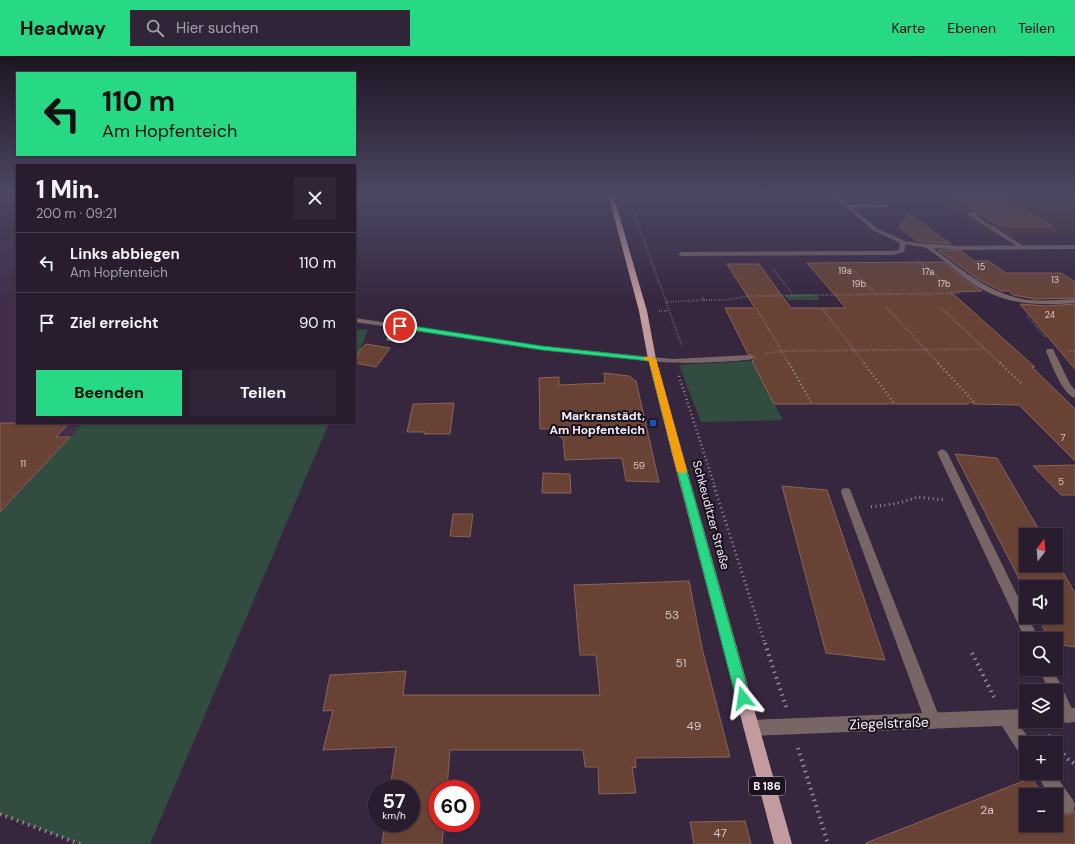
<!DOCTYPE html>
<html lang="de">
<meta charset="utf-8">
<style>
:root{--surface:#281c2e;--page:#302536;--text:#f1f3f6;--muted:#a5a1aa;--line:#443a4a;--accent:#27d885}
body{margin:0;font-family:"DM Sans",sans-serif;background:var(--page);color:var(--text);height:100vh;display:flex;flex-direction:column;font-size:15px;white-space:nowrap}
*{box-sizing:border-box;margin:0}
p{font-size:13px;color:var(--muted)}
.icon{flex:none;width:22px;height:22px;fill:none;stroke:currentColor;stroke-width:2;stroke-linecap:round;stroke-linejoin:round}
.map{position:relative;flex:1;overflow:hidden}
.panel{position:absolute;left:16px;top:108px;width:340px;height:260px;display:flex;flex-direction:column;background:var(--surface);border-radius:0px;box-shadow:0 1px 3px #0004,0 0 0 1px var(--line)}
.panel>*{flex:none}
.hud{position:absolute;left:16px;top:16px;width:340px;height:84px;border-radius:0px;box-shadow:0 1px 3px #0004,0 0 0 1px var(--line);background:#27d885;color:#111;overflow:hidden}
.needle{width:26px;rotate:16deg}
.controls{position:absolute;left:1019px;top:472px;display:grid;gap:8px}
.controls a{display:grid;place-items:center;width:44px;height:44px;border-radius:0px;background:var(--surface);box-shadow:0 1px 3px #0004,0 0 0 1px var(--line);font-size:20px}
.speed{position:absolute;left:368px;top:724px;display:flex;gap:8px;font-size:20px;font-weight:700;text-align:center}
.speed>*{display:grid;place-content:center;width:52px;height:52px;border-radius:50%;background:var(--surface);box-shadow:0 1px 3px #0004,0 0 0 1px var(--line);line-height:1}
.speed small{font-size:10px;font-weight:400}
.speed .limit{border:6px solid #d22;background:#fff;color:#111}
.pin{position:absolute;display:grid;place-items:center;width:34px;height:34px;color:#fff;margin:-17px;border:2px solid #fff;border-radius:50%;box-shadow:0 1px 4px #0007}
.me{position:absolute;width:44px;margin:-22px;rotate:345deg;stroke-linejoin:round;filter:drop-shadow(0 0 3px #0008)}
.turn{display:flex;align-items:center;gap:14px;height:84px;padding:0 20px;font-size:18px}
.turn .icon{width:52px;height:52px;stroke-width:2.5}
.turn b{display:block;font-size:28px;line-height:34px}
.round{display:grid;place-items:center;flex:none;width:42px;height:42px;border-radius:0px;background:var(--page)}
.summary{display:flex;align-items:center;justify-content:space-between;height:68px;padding:0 20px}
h1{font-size:24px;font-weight:800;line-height:30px}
.cta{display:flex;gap:8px;margin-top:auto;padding:8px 20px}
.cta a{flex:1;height:46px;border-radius:0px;background:var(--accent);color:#111;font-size:16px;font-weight:800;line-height:46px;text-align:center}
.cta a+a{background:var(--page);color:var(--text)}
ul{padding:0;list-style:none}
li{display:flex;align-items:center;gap:12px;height:60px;padding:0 20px;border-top:1px solid var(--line)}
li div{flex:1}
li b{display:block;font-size:15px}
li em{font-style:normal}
header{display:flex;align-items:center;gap:24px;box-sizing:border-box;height:56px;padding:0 20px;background:var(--accent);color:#111}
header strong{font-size:19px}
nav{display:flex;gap:22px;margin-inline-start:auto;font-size:14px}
.search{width:280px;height:36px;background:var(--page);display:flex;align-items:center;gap:10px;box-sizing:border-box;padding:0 14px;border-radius:0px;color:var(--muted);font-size:15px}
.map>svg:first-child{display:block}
</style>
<header>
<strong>Headway</strong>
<div class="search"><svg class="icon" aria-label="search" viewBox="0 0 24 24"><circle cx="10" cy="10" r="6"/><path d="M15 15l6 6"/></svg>Hier suchen</div>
<nav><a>Karte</a><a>Ebenen</a><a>Teilen</a></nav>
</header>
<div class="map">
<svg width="1075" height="788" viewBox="0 0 1075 788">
<rect width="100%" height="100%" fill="#36263e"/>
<path fill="#432f2b" d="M853,138H1075V179L989,180L937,145H862Z"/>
<path fill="#422d4b" d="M17,178V367H83L0,457V188Z"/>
<path fill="#324d40" d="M816,238L820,244H788L784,239Z
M355,273L368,274L355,306Z
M752,305L783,364L701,366L679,309Z
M83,367H329L150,788H80L0,758V457Z"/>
<path fill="#684335" stroke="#876558" d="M948,138H995L1052,170H1000L981,159V155L975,154Z
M909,158L951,188L917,185L899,171Z
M938,194L961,195L974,205H988L1006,217H1061L1075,226V242L1035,243L1013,239L1009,235H1001L978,223Z
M943,206L969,227L982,235L951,236L1035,311H1032L1075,353V405L1019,349L973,348L971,346L968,348H774L752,305L754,304L755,301L748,298L725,252H755L727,208H759L791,252H846L807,207Z
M1020,248L1046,250L1075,248V313Z
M366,288L390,292L376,311L355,307L360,294Z
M604,317L629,320L636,325L659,426L626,425L622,402L565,404L563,383L551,373H540L539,322L559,321V329L605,327Z
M454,347L450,378H424L425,376H407L413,348Z
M0,367H69L56,381H70L0,456Z
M955,398L997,402L1042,479H1026V509H1056V504L1075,537V591L1056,588V583H1049L1038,561H1056V531H1026V536Z
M1075,409V439H1061L1033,410Z
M543,417L570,418L571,437H542Z
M782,430L827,434L885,604L826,597Z
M453,458H473L470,481L450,480Z
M689,525L702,592L730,701L635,702L636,712L632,711L636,737L599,738L598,711H585L583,694H450L447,733H437V767H444L442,788H382L385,767H411V733H390L396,691L323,694L333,654L323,655L330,619L406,615L403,639H600L596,599H580L574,529Z
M1031,722L1044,739H1026V769H1056V753L1067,759L1073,757L1075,754V788H866V787Z
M745,765L751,788H694L690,766Z"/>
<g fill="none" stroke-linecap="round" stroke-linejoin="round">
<path stroke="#978a9d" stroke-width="1.5" stroke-dasharray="0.5 1.5" stroke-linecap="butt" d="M631,148L654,213
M917,204L928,213"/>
<path stroke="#978a9d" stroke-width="2" stroke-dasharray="0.5 2" stroke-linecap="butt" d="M654,212L682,290
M851,212L875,237
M927,212L945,227H949
M773,213L793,239
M704,244H725L750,240L961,237
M666,246L704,244L702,240
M822,252L865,308
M887,252L939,308
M941,252L1001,308
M757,253L789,308
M659,255H669
M1027,260L1046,282
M1068,295H1075
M765,298L781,295L985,293"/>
<path stroke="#978a9d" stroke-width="2.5" stroke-dasharray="1 3" stroke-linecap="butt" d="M789,307L811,346
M864,307L894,347
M938,307L975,347
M1000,307L1022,328
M679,320L715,431"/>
<path stroke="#978a9d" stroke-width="3" stroke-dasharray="1 3.5" stroke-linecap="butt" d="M714,430L765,588
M871,451L899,447L918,441L945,444"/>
<path stroke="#978a9d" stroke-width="4" stroke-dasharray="1.5 4.5" stroke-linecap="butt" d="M765,587L786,651
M972,597L994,641
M1048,679L1055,687
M1056,689L1068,703L1075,708
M798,692L828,788
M0,758L80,788"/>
<path fill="#786566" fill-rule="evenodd" d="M886,148L888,149V151L848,153L845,151L848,149Z
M970,156H980V158L975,159L1025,191L1020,192L968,159L967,158Z
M397,268H403L404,270L393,285H387L386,283Z
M750,299L754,301L753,303C739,306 656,310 648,303L652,301L674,303Z
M942,393L947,396L1026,557V561H1028L1039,583H1026V585L937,396Z
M846,432L850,433L851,436L941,665L938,670L933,673L928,670L925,665L841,436L842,433Z
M1039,613H1053L1075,659L1073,665L1068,667L1063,665L1056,651V635H1049Z
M1005,654L1010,657L1032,686L1026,687V700L1020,698L1000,667L997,662L1000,657Z
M1036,717H1054L1073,744L1075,749L1073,756L1067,758C1057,754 1056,749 1056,739H1049Z"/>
<path fill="#786566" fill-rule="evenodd" d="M831,138H836L878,173L905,185L918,187L957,190L1075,189V193L957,194L933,192C962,214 991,239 1029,244C1044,245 1060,244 1075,243V247C1035,250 1004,249 970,226C960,219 932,194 924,191C918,190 912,190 906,188L904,196L892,199L681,200L678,198L681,196L892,195L899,194L900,187L874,175Z
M355,262L542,290L652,301L656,303L652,305L542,294L355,266Z
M1047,293H1053L1054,295L1070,328L1075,334V342C1062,338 1051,307 1046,295Z
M1075,652V666L1056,667L1051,665H1056V653Z
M1026,653V665H1032L1026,669L751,680L746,677L743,672L746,667L751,664Z"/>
<path fill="#c29b9f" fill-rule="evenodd" d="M608,138H613L647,255L656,303L792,788H774L672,398L648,303L639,255Z"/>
</g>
<linearGradient id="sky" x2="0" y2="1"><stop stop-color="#1e1522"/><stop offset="0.56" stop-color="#4c4763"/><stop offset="1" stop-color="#4c4763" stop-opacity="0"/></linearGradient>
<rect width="1075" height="248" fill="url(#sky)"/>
<path fill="#27d885" stroke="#198c56" d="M400,268L542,290L655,302L750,642L748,646L743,648L738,646L736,642L649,305L542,294L398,272L397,270Z"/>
<path fill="#f59e0b" d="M644,301H652L656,303L687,415L685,417H679L677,415L649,305L644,304Z"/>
<rect fill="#1a4fb4" stroke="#1a121d" stroke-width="1.5" x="649" y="363" width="8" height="8" rx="2"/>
<g text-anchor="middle" stroke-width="4" stroke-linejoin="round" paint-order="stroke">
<g font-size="9" fill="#d5c5cb">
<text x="981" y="214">15</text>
<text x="845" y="218">19a</text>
<text x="928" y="219">17a</text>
<text x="1055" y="227">13</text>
<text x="859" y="231">19b</text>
<text x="944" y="231">17b</text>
<text x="1050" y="262">24</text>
</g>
<g font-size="10" fill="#d5c5cb">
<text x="1063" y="385">7</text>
<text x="23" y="411">11</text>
<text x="639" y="413">59</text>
<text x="1061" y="429">5</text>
</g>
<rect fill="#1a121d" stroke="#b6adba" stroke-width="1" x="749" y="721" width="36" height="18" rx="3"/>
<g font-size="11" font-weight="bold" fill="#f9f0fd">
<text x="767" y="734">B 186</text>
</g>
<g font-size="12" font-weight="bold" fill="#f9f0fd" stroke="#1a121d" text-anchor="end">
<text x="645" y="364">Markranstädt,<tspan x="645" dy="14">Am Hopfenteich</tspan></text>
</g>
<g font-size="12" fill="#f9f0fd" stroke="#1a121d">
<text transform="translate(711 459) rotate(75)" y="4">Schkeuditzer Straße</text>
</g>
<g font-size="12" fill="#d5c5cb">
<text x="672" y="563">53</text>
<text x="681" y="611">51</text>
<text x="694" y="674">49</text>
<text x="987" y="758">2a</text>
<text x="720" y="781">47</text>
</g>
<g font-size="14" fill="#f9f0fd" stroke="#1a121d">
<text transform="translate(889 667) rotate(-2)" y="5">Ziegelstraße</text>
</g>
</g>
</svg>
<div class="controls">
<a><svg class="needle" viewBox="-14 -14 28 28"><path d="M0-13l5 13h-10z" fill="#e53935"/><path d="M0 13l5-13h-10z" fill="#a5a1aa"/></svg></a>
<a><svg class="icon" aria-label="sound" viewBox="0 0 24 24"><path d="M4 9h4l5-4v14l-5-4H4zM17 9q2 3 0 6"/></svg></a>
<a><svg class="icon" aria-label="search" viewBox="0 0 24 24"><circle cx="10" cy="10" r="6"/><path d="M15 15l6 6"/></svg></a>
<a><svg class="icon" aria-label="layers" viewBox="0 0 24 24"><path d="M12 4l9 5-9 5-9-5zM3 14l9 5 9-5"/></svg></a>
<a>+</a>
<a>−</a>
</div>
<div class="speed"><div>57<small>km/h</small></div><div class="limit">60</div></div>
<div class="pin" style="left:400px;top:270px;background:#d93025"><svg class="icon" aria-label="arrive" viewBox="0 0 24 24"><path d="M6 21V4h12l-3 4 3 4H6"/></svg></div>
<svg class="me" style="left:743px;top:642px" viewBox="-20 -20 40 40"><path d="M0-17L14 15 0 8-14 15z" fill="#27d885" stroke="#fff" stroke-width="4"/></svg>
<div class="hud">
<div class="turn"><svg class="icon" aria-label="left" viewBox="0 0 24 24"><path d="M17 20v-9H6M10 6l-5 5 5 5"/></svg><div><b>110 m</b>Am Hopfenteich</div></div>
</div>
<section class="panel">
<div class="summary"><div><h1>1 Min.</h1><p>200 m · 09:21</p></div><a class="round"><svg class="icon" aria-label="close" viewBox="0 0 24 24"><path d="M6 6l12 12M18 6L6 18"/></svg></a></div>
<ul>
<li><svg class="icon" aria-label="left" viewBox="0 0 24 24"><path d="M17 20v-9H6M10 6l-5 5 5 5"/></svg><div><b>Links abbiegen</b><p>Am Hopfenteich</p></div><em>110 m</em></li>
<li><svg class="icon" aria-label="arrive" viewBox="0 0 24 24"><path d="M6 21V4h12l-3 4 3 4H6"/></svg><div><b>Ziel erreicht</b></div><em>90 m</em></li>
</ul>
<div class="cta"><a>Beenden</a><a>Teilen</a></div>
</section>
</div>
